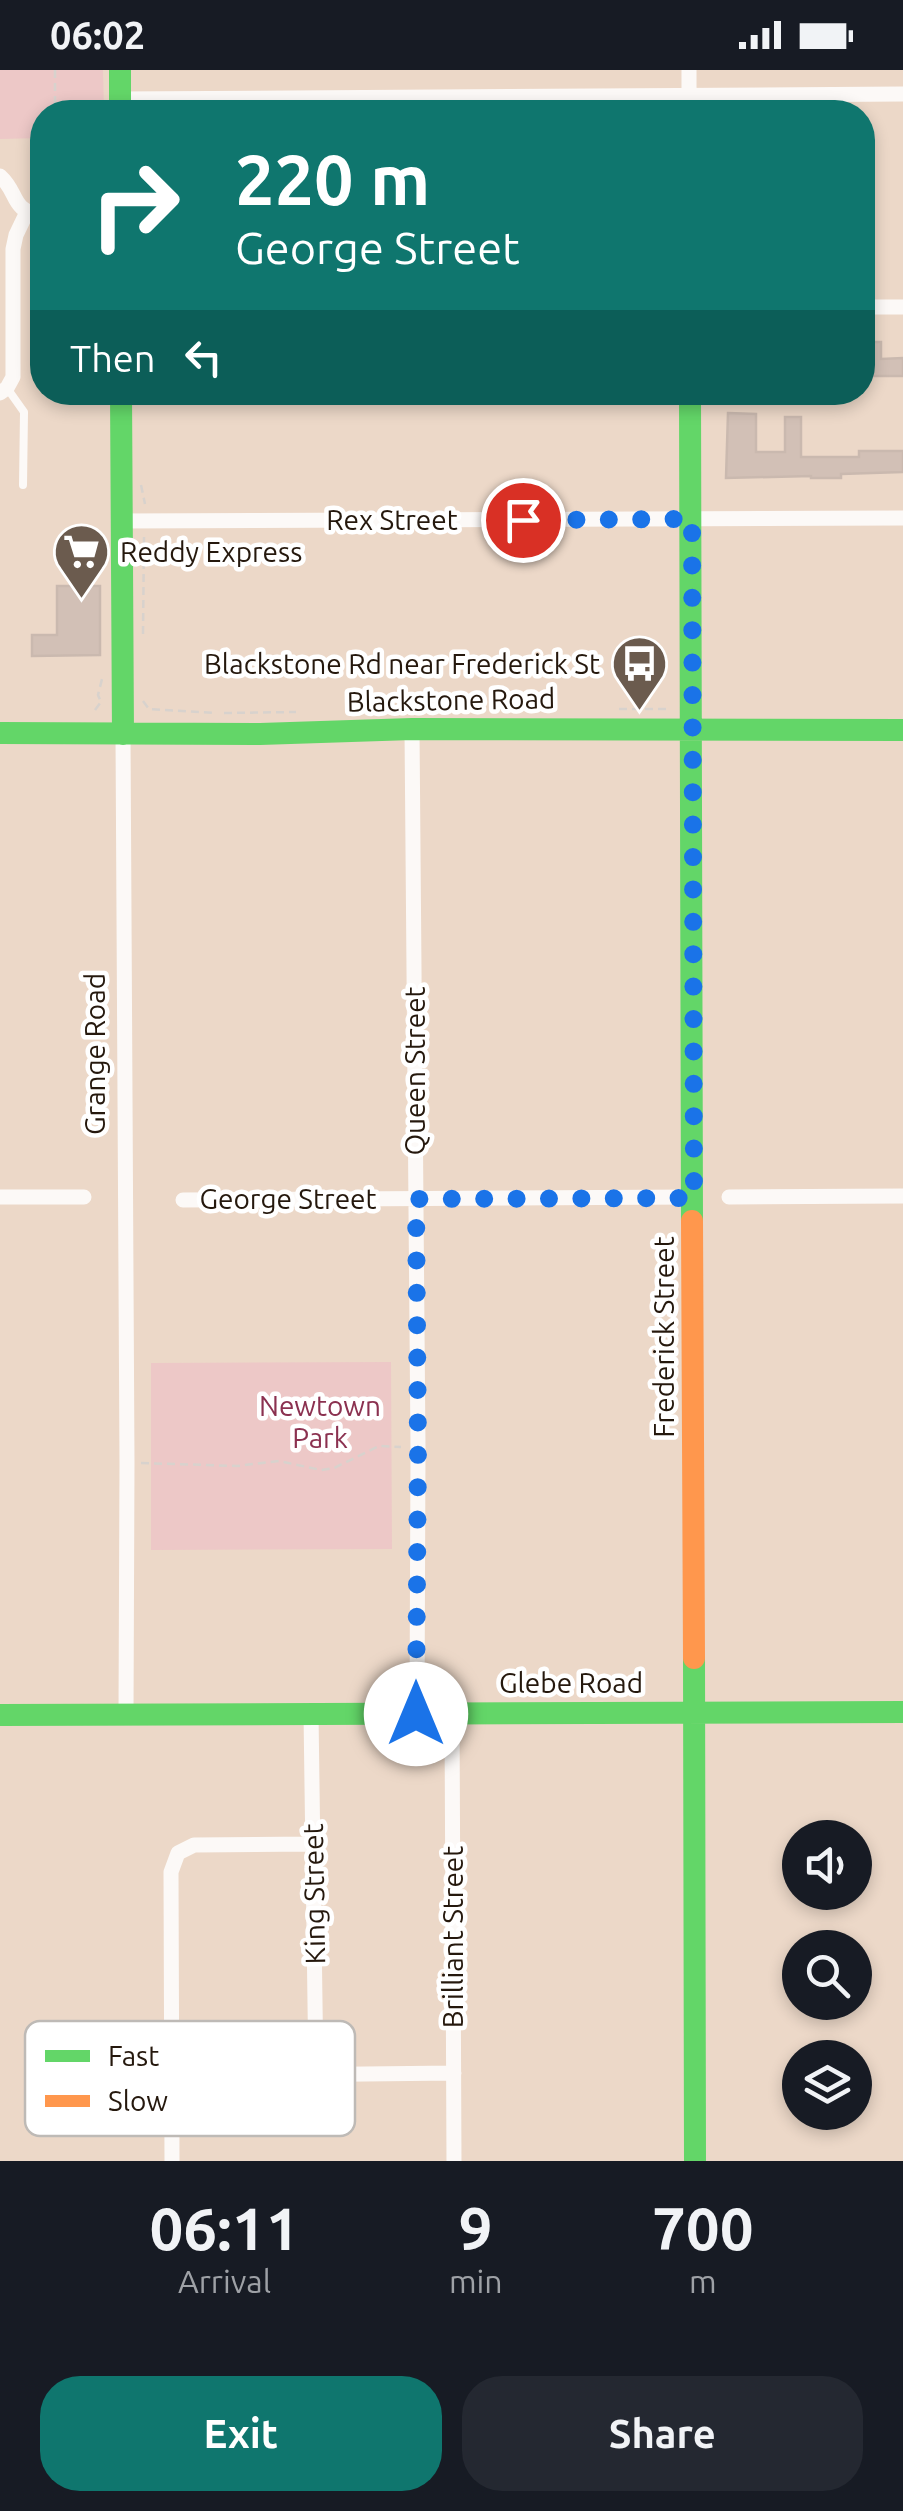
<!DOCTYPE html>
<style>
:root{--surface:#171b24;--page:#242831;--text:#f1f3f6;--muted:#9ea1a6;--accent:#0f766e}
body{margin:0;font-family:Ubuntu,sans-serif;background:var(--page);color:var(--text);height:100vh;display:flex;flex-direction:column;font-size:38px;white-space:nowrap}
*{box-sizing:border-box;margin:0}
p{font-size:32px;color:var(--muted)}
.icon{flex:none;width:55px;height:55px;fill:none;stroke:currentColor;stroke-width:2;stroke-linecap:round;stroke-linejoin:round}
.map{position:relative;height:2091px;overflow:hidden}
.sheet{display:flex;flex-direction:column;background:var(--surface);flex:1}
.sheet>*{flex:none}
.hud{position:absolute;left:30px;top:30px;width:845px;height:305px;border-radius:40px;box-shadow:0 5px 15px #0003;background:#0f766e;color:#fff;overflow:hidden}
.buttons{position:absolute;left:782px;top:1750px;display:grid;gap:20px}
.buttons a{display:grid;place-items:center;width:90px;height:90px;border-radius:50%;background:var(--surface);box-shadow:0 5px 15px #0003;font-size:50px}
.pin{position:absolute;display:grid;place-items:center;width:85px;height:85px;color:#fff;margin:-42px;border:5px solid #fff;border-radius:50%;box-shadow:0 2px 10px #0007}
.me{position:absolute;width:110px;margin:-55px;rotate:0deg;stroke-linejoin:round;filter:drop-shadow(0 0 8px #0008)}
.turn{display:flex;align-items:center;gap:35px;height:210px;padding:0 40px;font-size:45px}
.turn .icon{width:130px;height:130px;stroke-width:2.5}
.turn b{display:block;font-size:70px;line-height:85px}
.then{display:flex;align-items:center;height:95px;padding:0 40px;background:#0003;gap:20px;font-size:38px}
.eta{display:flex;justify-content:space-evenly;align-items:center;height:170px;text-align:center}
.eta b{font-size:60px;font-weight:700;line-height:70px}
.button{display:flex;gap:20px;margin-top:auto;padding:20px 40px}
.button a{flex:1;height:115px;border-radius:40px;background:var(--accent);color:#fff;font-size:40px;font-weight:700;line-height:115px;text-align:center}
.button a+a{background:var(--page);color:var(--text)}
.status{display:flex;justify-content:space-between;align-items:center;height:70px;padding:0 50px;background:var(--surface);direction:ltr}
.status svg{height:28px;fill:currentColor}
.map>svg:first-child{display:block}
</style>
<div class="status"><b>06:02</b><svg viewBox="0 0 49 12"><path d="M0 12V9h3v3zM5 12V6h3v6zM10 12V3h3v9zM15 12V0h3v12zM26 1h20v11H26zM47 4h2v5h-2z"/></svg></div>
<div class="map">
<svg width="903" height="2091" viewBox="0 0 903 2091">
<rect width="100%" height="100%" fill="#ecd8c8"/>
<path fill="#edc8c7" d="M0,0H103L104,42H42V68L0,69Z
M391,1292L392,1479L151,1480V1293Z"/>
<path fill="#d2c0b6" stroke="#cab9af" stroke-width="2.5" d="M862,272H881V289L903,288V306H862Z
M728,343L756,344V382H785V347H801V387H859V381H903V402L841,404V408H811V406L726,408Z
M57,516H100V585L32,586V565H57Z"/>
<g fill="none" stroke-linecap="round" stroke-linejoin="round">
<path stroke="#d8d2cd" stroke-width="2.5" stroke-dasharray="8 5" stroke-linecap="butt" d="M55,0V42
M141,415L145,434
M143,564L144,467
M143,631L149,639L216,643
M619,639H671
M95,640L101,632L98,625L102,609
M224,643L296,642
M141,1393L237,1396L279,1391L321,1400L334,1398L379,1376L401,1377"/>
<path stroke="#fcf9f7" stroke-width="8" d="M7,318L24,342L23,415"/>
<path stroke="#fcf9f7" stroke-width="15" d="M689,0V42
M120,29L903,24
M0,106C20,124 9,140 42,145
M862,237H903
M0,323L7,318L13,307V179L16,165L27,142
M121,451L903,448
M412,659L418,1378L417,1643
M123,664L127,1392L126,1645
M0,1127H84
M729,1127L903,1126
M183,1130L693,1127
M311,1643L316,2005
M452,1644L454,2091
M172,2006L454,2003
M172,2091L171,1802L178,1783L194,1775L314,1774"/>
<path stroke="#63d668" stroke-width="22" d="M120,0V42
M121,322L123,664
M690,322L692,1151
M0,663L260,664L412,659L903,660
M694,1588L695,2091
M0,1645L903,1642"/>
<path stroke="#ff974d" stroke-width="22" d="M692,1151L694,1588"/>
</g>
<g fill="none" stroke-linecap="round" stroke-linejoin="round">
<path stroke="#1a73e8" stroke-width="18" stroke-dasharray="0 32.4" d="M416,1644L418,1378L416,1129L694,1128L692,449L523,450"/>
</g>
<defs>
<symbol id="supermarket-pin" viewBox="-11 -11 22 30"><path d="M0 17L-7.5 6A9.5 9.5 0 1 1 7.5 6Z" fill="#6b5b4e" stroke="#fff"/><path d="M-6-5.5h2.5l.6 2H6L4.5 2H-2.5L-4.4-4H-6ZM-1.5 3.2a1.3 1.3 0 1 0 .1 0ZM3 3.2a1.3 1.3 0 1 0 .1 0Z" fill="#fff"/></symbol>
<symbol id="bus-pin" viewBox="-11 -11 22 30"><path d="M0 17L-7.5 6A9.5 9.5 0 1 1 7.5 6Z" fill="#6b5b4e" stroke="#fff"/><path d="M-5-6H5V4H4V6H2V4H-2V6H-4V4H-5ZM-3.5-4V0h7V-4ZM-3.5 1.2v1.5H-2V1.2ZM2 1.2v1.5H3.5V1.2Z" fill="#fff"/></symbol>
</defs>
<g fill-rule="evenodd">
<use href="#supermarket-pin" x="50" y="450" width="63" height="86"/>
<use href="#bus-pin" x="608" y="562" width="63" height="86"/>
</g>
<g text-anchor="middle" stroke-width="9" stroke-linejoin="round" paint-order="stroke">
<g font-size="28" fill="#25180d" stroke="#fff">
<text x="392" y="460">Rex Street</text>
<text transform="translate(451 630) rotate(-1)" y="10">Blackstone Road</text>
<text transform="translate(95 984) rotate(-90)" y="10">Grange Road</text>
<text transform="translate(415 1001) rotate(-90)" y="10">Queen Street</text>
<text x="288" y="1139">George Street</text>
<text transform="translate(664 1267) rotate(-90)" y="10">Frederick Street</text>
<text x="571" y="1623">Glebe Road</text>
<text transform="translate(314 1824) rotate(-91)" y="10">King Street</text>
<text transform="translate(453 1867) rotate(-90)" y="10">Brilliant Street</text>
</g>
<g font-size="28" fill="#25180d" stroke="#fff" text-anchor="start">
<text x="120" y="492">Reddy Express</text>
<text x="600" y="604" text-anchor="end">Blackstone Rd near Frederick St</text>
</g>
<g font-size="28" fill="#8b3150" stroke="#fff">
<text x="320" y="1346">Newtown<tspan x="320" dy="32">Park</tspan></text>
</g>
</g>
<rect x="25" y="1951" width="330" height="115" rx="15" fill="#fff" stroke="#bebab6" stroke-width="2.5"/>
<rect x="45" y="1980" width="45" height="12" fill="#63d668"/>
<rect x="45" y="2025" width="45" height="12" fill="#ff974d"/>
<g font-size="28" fill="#25180d">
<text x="108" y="1996">Fast</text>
<text x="108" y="2041">Slow</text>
</g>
</svg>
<div class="buttons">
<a><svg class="icon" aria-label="sound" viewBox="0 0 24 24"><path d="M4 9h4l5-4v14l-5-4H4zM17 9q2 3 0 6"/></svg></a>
<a><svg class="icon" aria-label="search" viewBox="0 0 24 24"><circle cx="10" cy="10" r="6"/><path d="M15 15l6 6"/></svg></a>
<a><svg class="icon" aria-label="layers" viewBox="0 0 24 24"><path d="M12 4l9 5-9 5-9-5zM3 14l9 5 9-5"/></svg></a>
</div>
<div class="pin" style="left:523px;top:450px;background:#d93025"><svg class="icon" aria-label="arrive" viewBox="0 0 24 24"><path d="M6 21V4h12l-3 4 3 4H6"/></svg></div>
<svg class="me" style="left:416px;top:1644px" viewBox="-20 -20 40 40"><circle r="19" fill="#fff"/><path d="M0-13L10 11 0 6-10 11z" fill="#1a73e8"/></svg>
<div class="hud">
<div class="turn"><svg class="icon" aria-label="right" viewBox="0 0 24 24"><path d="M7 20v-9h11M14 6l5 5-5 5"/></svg><div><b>220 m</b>George Street</div></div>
<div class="then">Then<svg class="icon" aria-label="left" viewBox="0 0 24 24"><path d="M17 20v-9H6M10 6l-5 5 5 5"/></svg></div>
</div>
</div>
<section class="sheet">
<div class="eta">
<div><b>06:11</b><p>Arrival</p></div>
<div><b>9</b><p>min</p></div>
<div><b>700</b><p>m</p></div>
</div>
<div class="button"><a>Exit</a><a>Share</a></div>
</section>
